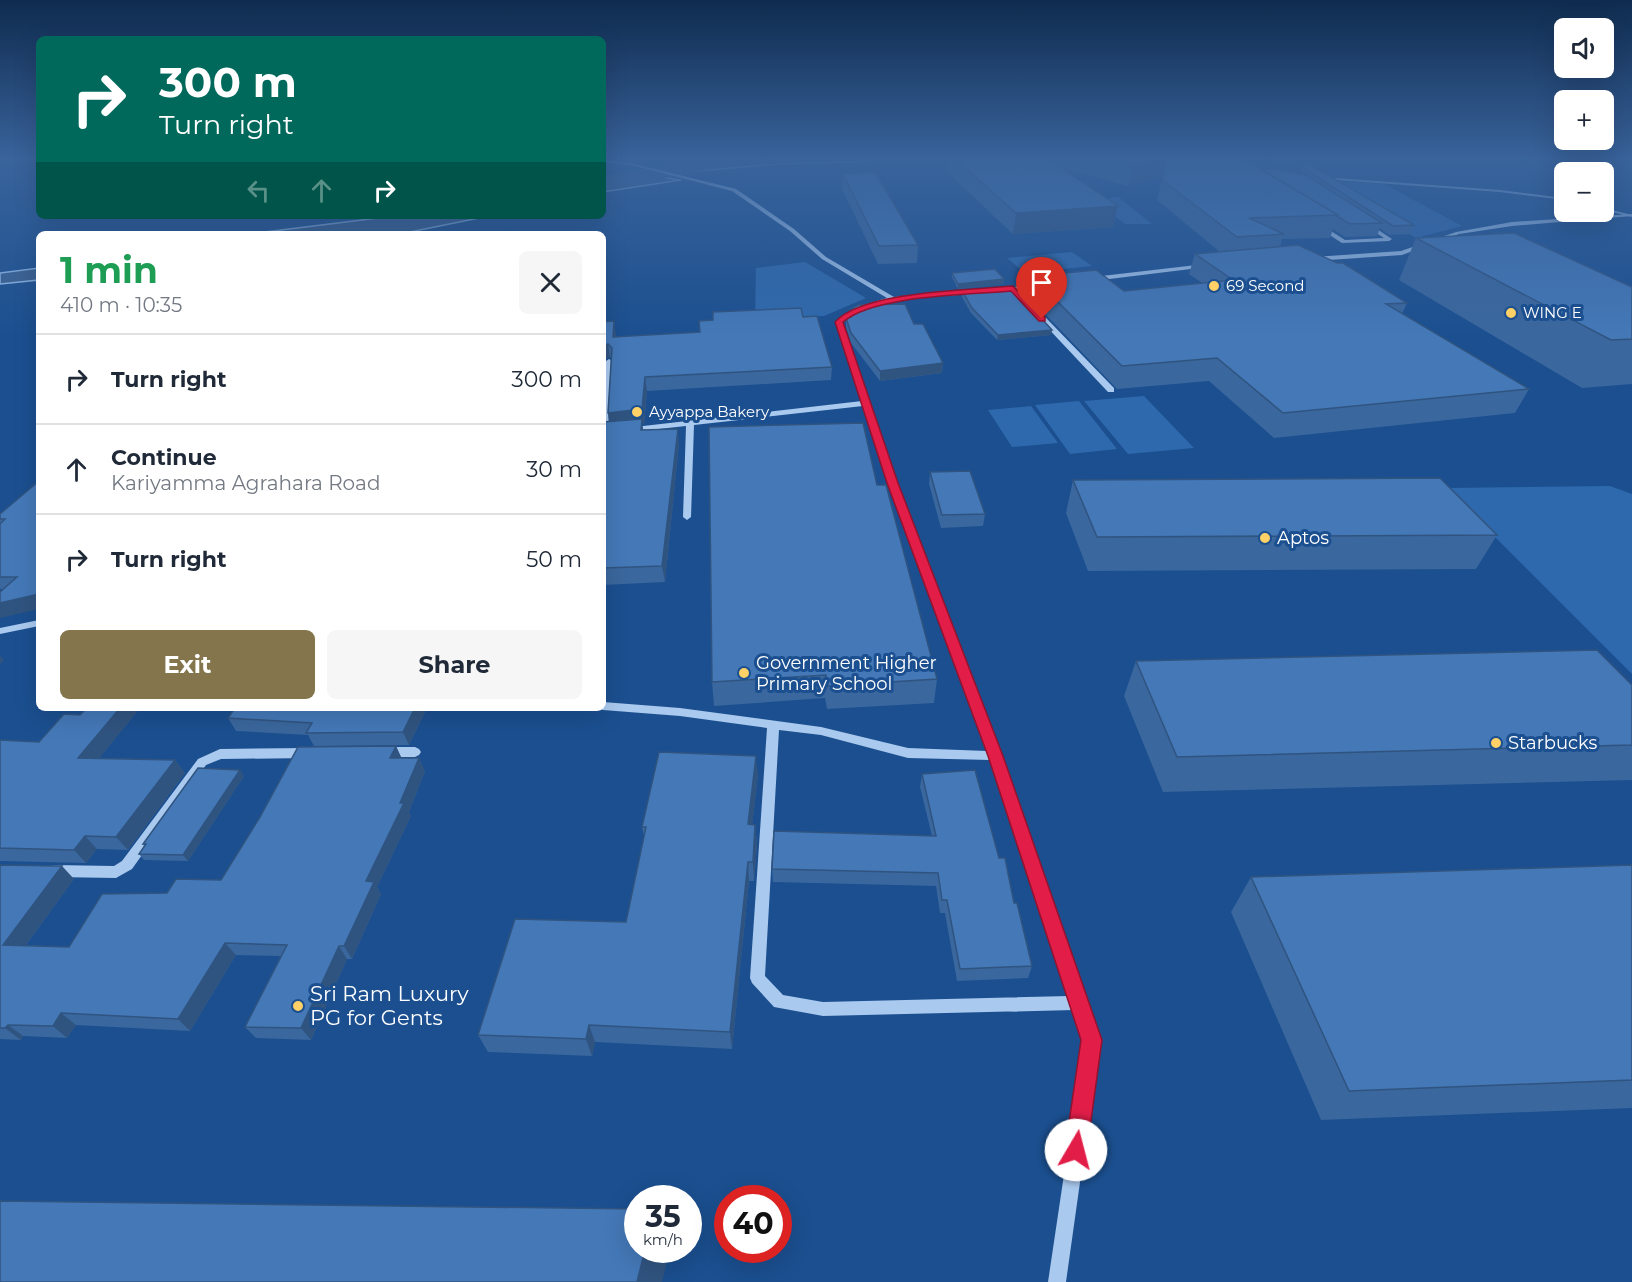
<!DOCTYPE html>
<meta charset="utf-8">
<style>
:root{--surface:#fff;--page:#f6f6f7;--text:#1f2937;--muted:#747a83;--line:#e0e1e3;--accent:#84754c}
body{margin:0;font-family:Montserrat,sans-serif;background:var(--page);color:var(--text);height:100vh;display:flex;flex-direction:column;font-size:22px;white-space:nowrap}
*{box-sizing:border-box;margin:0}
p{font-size:20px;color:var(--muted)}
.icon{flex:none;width:33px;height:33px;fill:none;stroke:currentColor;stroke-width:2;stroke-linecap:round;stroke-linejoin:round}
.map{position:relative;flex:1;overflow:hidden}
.drawer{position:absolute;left:36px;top:231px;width:570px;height:480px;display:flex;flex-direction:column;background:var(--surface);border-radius:9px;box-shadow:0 6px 24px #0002}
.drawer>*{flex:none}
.banner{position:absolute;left:36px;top:36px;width:570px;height:183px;border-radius:9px;box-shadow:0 6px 24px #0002;background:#00695c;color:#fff;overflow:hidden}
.fabs{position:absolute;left:1554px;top:18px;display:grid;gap:12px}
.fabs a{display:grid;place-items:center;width:60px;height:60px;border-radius:9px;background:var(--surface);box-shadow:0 6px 24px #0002;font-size:30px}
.speed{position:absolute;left:624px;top:1185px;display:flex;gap:12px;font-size:30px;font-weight:700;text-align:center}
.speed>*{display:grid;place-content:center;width:78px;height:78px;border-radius:50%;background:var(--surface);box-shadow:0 6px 24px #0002;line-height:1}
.speed small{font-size:15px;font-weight:400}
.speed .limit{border:9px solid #d22;background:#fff;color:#111}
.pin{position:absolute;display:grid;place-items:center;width:51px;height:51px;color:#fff;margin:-62px -26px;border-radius:50% 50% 50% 0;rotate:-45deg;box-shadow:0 0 6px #0007}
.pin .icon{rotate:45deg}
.me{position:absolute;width:66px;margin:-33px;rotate:8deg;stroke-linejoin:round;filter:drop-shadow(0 0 4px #0008)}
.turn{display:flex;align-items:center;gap:21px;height:126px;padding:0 24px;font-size:27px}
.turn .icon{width:78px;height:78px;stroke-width:2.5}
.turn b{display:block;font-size:42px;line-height:51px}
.lanes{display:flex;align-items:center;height:57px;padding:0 24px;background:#0003;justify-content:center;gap:30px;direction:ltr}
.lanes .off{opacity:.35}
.round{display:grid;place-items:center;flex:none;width:63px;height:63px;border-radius:9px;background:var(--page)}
.head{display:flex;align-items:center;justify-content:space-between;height:102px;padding:0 24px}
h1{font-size:36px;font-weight:700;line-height:45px;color:#1e9e55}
.action{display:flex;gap:12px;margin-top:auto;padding:12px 24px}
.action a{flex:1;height:69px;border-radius:9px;background:var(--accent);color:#fff;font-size:24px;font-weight:700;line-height:69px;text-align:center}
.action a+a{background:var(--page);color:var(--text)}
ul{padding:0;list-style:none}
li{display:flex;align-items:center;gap:18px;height:90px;padding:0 24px;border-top:2px solid var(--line)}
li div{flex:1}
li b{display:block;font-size:22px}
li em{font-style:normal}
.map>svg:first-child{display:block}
</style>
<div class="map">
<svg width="1632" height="1282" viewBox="0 0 1632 1282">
<rect width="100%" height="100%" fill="#1b4f8f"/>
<path fill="#2e69ad" d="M1318,180L1384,184L1462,226L1416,238Z
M1118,197L1152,224H1125L1093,199Z
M1072,252L1092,266L1025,273L1007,258Z
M805,262L866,298L824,316L755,319L756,268Z
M1144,396L1194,448L1128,454L1084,401Z
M1079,401L1117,449L1070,454L1035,405Z
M1031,406L1058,443L1012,447L988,410Z
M1610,486L1632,494V674L1446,488Z"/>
<path fill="#3c6290" stroke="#9cc4f0" stroke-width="1.5" d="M708,158H984L779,164L685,172L670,168Z
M635,173L681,180L603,192V179Z
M394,216H489L400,234H249Z
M39,268V280L0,284V273Z"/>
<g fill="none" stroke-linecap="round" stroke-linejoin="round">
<path fill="#9cc4f0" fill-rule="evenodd" d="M1322,177L1500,190L1564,198V200L1500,192L1323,179Z
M1604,208L1632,215V217L1604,210Z"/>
<path fill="#3c6290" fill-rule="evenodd" d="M705,158H747L744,162L737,164L603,190V176Z"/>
<path fill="#a9c9ee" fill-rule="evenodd" d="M603,160L631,163L736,189L794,229L826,257L894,297L976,290L979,292L976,294C929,297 882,295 842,323L897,483L1001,756L1100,1040L1066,1282H1048L1084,1040L1074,1010L823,1016L774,1007L752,983L750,978L767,728L680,716L603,710L598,708H603V702L680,708L821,727L908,748L987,751L889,483L863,406L694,425L691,517L687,520L683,517L686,426L603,435V395L606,361L609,359L612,361L608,430L862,401L836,322C851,309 868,303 887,298L822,259L790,231L732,191L631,165L603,162ZM779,730L821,735L908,758L990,760L1069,996L823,1002L783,995L765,976Z
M1243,176L1298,177L1392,239L1389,241L1342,243L1241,178ZM1248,178L1295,179L1384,238L1345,240Z
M1632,214V216L1512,226L1459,234L1402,255L1314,261L1311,259L1314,257L1401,251L1456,232L1512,222Z
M1205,264L1208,266L1207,267L1093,281L1090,279L1093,277Z
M1038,283L1040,284V286L1018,289L1114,388V392H1108L1012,290L1000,292L997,290Z
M39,620V626L0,634V628Z
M385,747H415L419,749L421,752L419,755L415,757H385L381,755L379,752L381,749Z
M309,748L313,750L315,753L313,756L309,758L221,759L206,765L132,869L116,878L54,877L49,875L47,871L49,867L54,865L114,866L122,861L198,759L220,749Z"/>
</g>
<path fill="#3a679d" d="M948,158H1046L1052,162L1053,158H1249L1248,161L1260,169L1300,174L1304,162L1414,225L1410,234L1389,235L1380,228L1377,236L1345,237L1333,229L1330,238L1282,239L1280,247L1407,303L1402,314L1529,389L1515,413L1274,438L1209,381L1117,389L1025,293L1029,273H1065L1124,291L1202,283L1189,274L1195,254L1220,252L1157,200L1163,175L1128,186L1062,168L1118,206L1113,227L1013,234L946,171Z
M1343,158H1371L1365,162H1352Z
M843,174L918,245L917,263L878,264L842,189Z
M1416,238L1632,287V384L1582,388L1399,280Z
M952,273L1004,279L1003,284L958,289L952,277Z
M963,292L1051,335L997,340L971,313L962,297Z
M849,311L914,324L943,363L942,373L880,381L851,343L846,327V318L849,317Z
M803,317L832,367L831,380L647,391L644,424H642L643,430L679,444L665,582L603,585V422L609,421L608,413L611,358L610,357L605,359L603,375V322L614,321L616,337L700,332Z
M930,472L985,514L983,526L941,528L929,484Z
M1073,480L1497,535L1476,569L1088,571L1066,513Z
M39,481V609L3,589H0V514Z
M877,485L937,679L934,703L827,709L825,698L714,706L712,682Z
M1136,661L1632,685V780L1163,792L1124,696Z
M87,708H145H140L99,758L175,760L185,773L128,850L97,849L86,863L0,861V740L39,742L80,715Z
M235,708H427L409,745L314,746L308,735L236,731L228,718Z
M396,746L401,758H419L425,771L409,812L411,816L377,887L381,894L352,959H347L311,1040L256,1038L245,1027L281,956L236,955L190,1031L76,1025L67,1038L23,1036L21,1040L0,1039V865L74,879L26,945L69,947L167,893L221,880Z
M922,774L999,858L1014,903L1032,966L1028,978L957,981L945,913H940L936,886L773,882L772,869L932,836L920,787Z
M758,775L752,825H755L757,844L754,881H749L732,1049L595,1042L592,1056L488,1052L478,1035L626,922L644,836L642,827Z
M244,776L188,861L144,860L139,854L144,846L143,844Z
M1632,865V1108L1321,1120L1231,912L1251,877Z"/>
<path fill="#305480" d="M1158,158H1167L1163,175L1128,186L1132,166Z
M1118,206L1113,227L1013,234L1016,213Z
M1004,279L1003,284L958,289V284Z
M614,321L616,334L615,350L613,337Z
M1052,330L1051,335L997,340L998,335Z
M608,344L610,357L605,359L603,375V346Z
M943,363L942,373L880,381V371Z
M645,377L647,391L644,424H642L644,433L610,427L608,413Z
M678,429L679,444L665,582L662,566Z
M39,594V609L0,618V603Z
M0,655L4,660L0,664Z
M120,708H140L89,771L78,758Z
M415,708H427L409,745L403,732Z
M396,746L402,759L390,758Z
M756,756L758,775L750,843L748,824Z
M419,758L425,771L409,812L411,816L377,887L381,894L352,959L344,946L366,881Z
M175,760L185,773L128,850L116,837Z
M240,770L244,776L188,861L183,855Z
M755,825L757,844L754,881L753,862Z
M85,836L97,849L86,863L74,850Z
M748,862L749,881L732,1049L730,1032Z
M62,866L74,879L17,957L3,945Z
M225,943L236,955L190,1031L178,1019Z
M339,946L347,959L311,1040L301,1028Z
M61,1013L76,1025L67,1038L53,1026Z
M8,1025L23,1036L21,1040L5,1028Z
M589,1025L595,1042L592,1056L586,1039Z
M645,1250H670L662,1282H637Z"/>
<path fill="#4478b7" stroke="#305480" stroke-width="1.5" d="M954,158H1046L1118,206L1016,213Z
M1100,158H1158L1132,166Z
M1167,158H1245L1246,160L1338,215L1249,218L1284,234L1237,237L1162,180Z
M1304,162L1331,177L1414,225L1393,226L1302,167Z
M1260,169H1278L1301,174V172L1382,223L1350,224L1337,216L1338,215Z
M875,172L918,245L879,246L843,174Z
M1514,233L1632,287V339L1611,340L1416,238Z
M1298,245L1337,263H1343L1407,303L1386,304L1529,389L1283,413L1217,358L1122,366L1029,273L1062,270L1065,273L1096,270L1124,291L1233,280L1195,254Z
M995,269L1004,279L958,284L952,273Z
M1011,286L1052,330L998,335L972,308L963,292Z
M905,304L914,324H923L943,363L880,371L851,333L846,318L851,317L849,311L858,305Z
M801,308L803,317L817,316L832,367L645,377L642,409L608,413L612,348L608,344L603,346V322L614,321L613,337L700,332L699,321L713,320V312Z
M642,419L641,430L678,429L662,566L603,568V422Z
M863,423L877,485H886L937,679L827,686L826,675L712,682L709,427Z
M970,471L985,514L942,515L930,472Z
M1440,478L1497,535L1097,537L1073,480Z
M39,481V594L0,603V592L17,577H0V524L5,519H0V514Z
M1597,650L1632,685V745L1177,757L1136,661Z
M87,708H120L78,758L175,760L116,837L85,836L74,850L0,848V740L39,742L64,714L80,715Z
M235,708H415L403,732L306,733L312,723L228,718Z
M396,746L390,758H419L400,803H404L366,881L374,882L344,946H339L301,1028L245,1027L287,945L225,943L178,1019L61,1013L53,1026L8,1025L5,1028H0V865L62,866L3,945L69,947L102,894L167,893L176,879L221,880L260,817L298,747Z
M659,752L756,756L748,824L755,825L753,862H748L730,1032L589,1025L586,1039L478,1035L515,919L626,922L646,827H642Z
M198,768L240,770L183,855L139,854L146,844H143Z
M975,770L999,858H1005L1014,903H1017L1032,966L960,969L947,900H942L938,873L772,869L774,831L936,836L922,774Z
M1632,865V1080L1349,1091L1251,877Z
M0,1201L638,1209V1250H645L637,1282H0Z"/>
<linearGradient id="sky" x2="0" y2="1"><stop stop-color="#0f2b4f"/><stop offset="0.47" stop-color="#39639b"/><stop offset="1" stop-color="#39639b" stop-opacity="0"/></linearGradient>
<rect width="1632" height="337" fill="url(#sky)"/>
<path fill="#e11d48" stroke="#92132f" stroke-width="1.5" d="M1013,286L1045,317V321H1039L1011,291C968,295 874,295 843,322L898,483L1003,756L1102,1040L1087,1150L1084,1158L1076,1161L1068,1158L1065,1150L1081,1040L988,756L887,483L835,322C863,291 970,290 1013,286Z"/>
<g fill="#ffd166" stroke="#1b4f8f" stroke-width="2">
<circle cx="1214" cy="286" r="6"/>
<circle cx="1511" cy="313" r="6"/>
<circle cx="637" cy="412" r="6"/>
<circle cx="1265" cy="538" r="6"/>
<circle cx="744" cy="673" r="6"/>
<circle cx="1496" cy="743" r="6"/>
<circle cx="298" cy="1006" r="6"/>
</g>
<g text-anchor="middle" stroke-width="6" stroke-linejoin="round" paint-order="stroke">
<g font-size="15" fill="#fff" stroke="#1b4f8f" text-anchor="start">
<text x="1226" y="291">69 Second</text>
<text x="1523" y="318">WING E</text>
<text x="649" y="417">Ayyappa Bakery</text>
</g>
<g font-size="18" fill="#fff" stroke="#1b4f8f" text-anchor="start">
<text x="1277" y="544">Aptos</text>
<text x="756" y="669">Government Higher<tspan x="756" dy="21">Primary School</tspan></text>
<text x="1508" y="749">Starbucks</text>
</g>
<g font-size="21" fill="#fff" stroke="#1b4f8f" text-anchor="start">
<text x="310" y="1001">Sri Ram Luxury<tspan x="310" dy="24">PG for Gents</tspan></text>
</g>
</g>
</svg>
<div class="fabs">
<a><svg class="icon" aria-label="sound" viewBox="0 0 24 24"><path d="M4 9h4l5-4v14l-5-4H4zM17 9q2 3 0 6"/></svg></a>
<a>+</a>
<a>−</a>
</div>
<div class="speed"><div>35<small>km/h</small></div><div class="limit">40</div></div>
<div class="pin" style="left:1042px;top:319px;background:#d93025"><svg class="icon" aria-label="arrive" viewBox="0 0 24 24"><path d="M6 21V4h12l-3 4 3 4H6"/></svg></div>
<svg class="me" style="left:1076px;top:1150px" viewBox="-20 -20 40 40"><circle r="19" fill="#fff"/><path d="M0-13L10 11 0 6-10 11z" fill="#e11d48"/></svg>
<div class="banner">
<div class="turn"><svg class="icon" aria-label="right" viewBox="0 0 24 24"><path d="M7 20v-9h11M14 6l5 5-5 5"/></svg><div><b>300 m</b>Turn right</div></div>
<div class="lanes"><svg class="icon off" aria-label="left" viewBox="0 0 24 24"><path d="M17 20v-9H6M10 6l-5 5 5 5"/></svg><svg class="icon off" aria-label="ahead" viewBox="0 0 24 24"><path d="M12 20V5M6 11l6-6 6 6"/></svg><svg class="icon" aria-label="right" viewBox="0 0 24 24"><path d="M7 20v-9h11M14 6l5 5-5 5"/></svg></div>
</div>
<section class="drawer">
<div class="head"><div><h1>1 min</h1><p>410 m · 10:35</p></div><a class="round"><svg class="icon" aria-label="close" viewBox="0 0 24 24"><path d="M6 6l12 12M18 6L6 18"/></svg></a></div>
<ul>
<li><svg class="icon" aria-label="right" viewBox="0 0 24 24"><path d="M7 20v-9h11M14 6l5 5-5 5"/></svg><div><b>Turn right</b></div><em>300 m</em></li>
<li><svg class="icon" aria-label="ahead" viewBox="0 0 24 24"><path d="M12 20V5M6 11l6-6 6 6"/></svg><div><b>Continue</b><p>Kariyamma Agrahara Road</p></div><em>30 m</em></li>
<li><svg class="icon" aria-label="right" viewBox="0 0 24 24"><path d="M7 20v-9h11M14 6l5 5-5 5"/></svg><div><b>Turn right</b></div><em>50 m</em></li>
</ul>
<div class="action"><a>Exit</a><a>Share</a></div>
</section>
</div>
